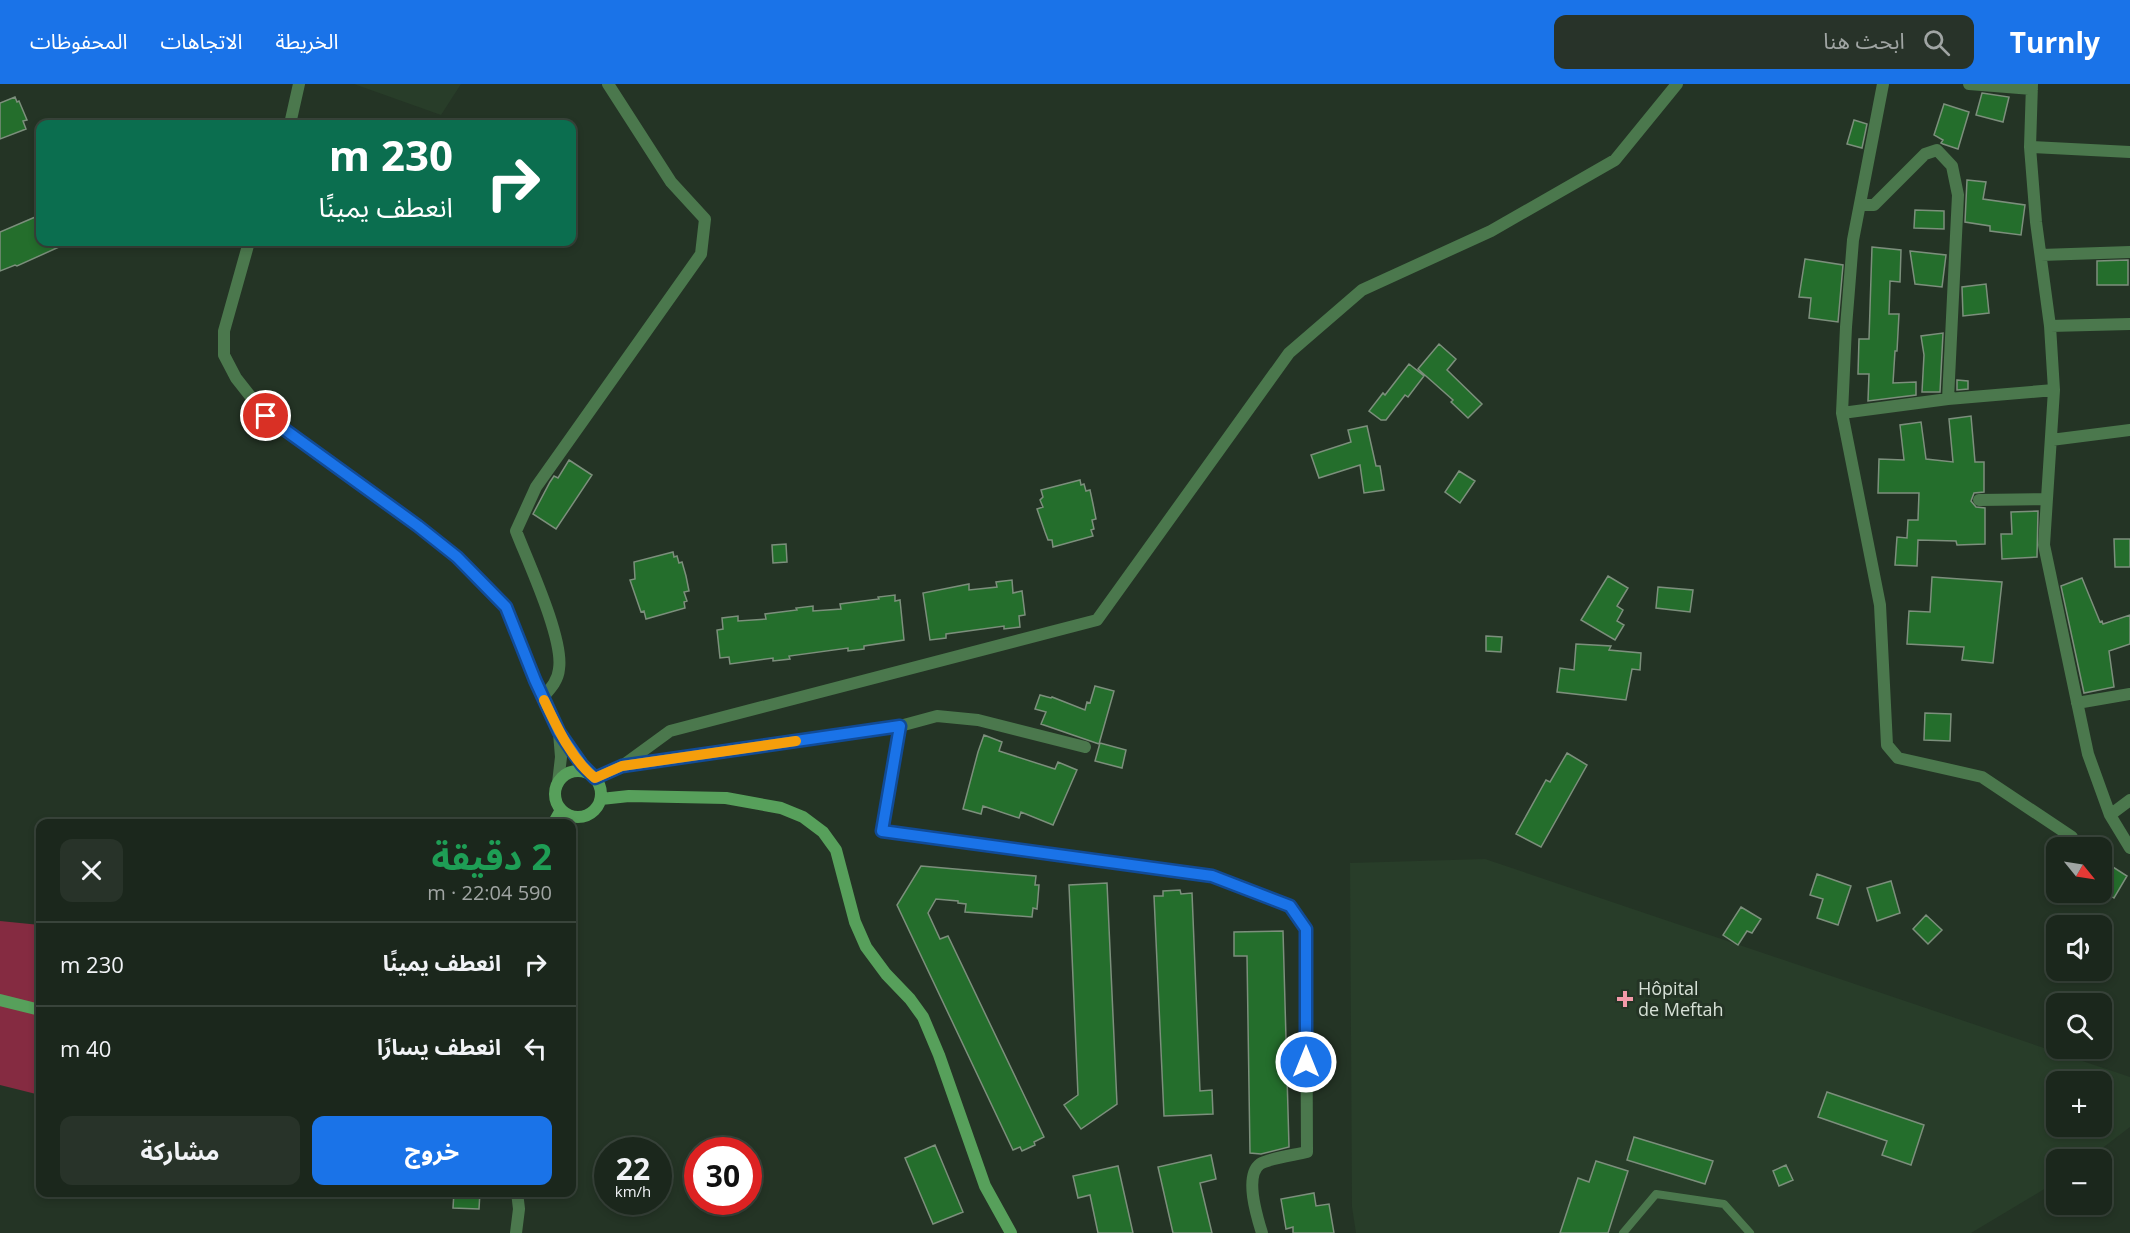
<!DOCTYPE html>
<html lang="ar">
<meta charset="utf-8">
<style>
:root{--surface:#1b271c;--page:#283329;--text:#f1f3f6;--muted:#a0a5a3;--line:#39443b;--accent:#1a73e8}
body{margin:0;font-family:"Open Sans","Noto Sans Arabic",sans-serif;background:var(--page);color:var(--text);direction:rtl;height:100vh;display:flex;flex-direction:column;font-size:22px;white-space:nowrap}
*{box-sizing:border-box;margin:0}
p{font-size:20px;color:var(--muted)}
.icon{flex:none;width:33px;height:33px;fill:none;stroke:currentColor;stroke-width:2;stroke-linecap:round;stroke-linejoin:round}
.map{position:relative;flex:1;overflow:hidden;direction:ltr}
.sheet{position:absolute;left:36px;top:735px;width:540px;height:378px;display:flex;flex-direction:column;background:var(--surface);border-radius:12px;box-shadow:0 3px 9px #0003,0 0 0 2px var(--line);direction:rtl}
.sheet>*{flex:none}
.guide{position:absolute;left:36px;top:36px;width:540px;height:126px;border-radius:12px;box-shadow:0 3px 9px #0003,0 0 0 2px var(--line);direction:rtl;background:#0b6e4f;color:#fff;overflow:hidden}
.needle{width:39px;rotate:120deg}
.controls{position:absolute;left:2046px;top:753px;display:grid;gap:12px}
.controls a{display:grid;place-items:center;width:66px;height:66px;border-radius:12px;background:var(--surface);box-shadow:0 3px 9px #0003,0 0 0 2px var(--line);font-size:30px}
.speed{position:absolute;left:594px;top:1053px;display:flex;gap:12px;font-size:30px;font-weight:700;text-align:center}
.speed>*{display:grid;place-content:center;width:78px;height:78px;border-radius:50%;background:var(--surface);box-shadow:0 3px 9px #0003,0 0 0 2px var(--line);line-height:1}
.speed small{font-size:15px;font-weight:400}
.speed .limit{border:9px solid #d22;background:#fff;color:#111}
.pin{position:absolute;display:grid;place-items:center;width:51px;height:51px;color:#fff;margin:-26px;border:3px solid #fff;border-radius:50%;box-shadow:0 2px 6px #0007}
.me{position:absolute;width:66px;margin:-33px;rotate:0deg;stroke-linejoin:round;filter:drop-shadow(0 0 4px #0008)}
.turn{display:flex;align-items:center;gap:21px;height:126px;padding:0 24px;font-size:27px}
.turn .icon{width:78px;height:78px;stroke-width:2.5}
.turn b{display:block;font-size:42px;line-height:51px}
.round{display:grid;place-items:center;flex:none;width:63px;height:63px;border-radius:12px;background:var(--page)}
.summary{display:flex;align-items:center;justify-content:space-between;height:102px;padding:0 24px}
h1{font-size:36px;font-weight:700;line-height:45px;color:#1e9e55}
.button{display:flex;gap:12px;margin-top:auto;padding:12px 24px}
.button a{flex:1;height:69px;border-radius:12px;background:var(--accent);color:#fff;font-size:24px;font-weight:700;line-height:69px;text-align:center}
.button a+a{background:var(--page);color:var(--text)}
ul{padding:0;list-style:none}
li{display:flex;align-items:center;gap:18px;height:84px;padding:0 24px;border-top:2px solid var(--line)}
li div{flex:1}
li b{display:block;font-size:22px}
li em{font-style:normal}
header{display:flex;align-items:center;gap:36px;box-sizing:border-box;height:84px;padding:0 30px;background:var(--accent);color:#fff}
header strong{font-size:28px}
nav{display:flex;gap:33px;margin-inline-start:auto;font-size:21px}
.search{width:420px;height:54px;background:var(--page);display:flex;align-items:center;gap:15px;box-sizing:border-box;padding:0 21px;border-radius:12px;color:var(--muted);font-size:22px}
.map>svg:first-child{display:block}
</style>
<header>
<strong>Turnly</strong>
<div class="search"><svg class="icon" aria-label="search" viewBox="0 0 24 24"><circle cx="10" cy="10" r="6"/><path d="M15 15l6 6"/></svg>ابحث هنا</div>
<nav><a>الخريطة</a><a>الاتجاهات</a><a>المحفوظات</a></nav>
</header>
<div class="map">
<svg width="2130" height="1149" viewBox="0 0 2130 1149">
<rect width="100%" height="100%" fill="#243425"/>
<path fill="#283d29" fill-rule="evenodd" d="M354,0H461L441,31Z
M1485,775L2130,993V1043L2088,1075L2056,1076V1098L1971,1149H1356L1352,1123L1350,779ZM2056,998H2102V1042H2056Z"/>
<path fill="#852b41" d="M0,837L40,841V1011L0,1001Z"/>
<path fill="#246e2c" stroke="#7c8f7c" stroke-width="1.5" d="M1982,9L2009,13L2003,38L1976,31Z
M15,13L17,18L19,17L27,36L23,37L26,45L0,55V19Z
M1944,20L1969,28L1958,65L1943,60L1941,59L1943,56L1934,51Z
M1854,36L1867,40L1862,64L1847,60Z
M1967,96L1986,98L1983,115L2025,121L2021,151L1990,147V142L1965,138Z
M1915,126L1944,127V145L1914,144Z
M40,131V158H70L17,182L15,181L0,187V148Z
M1872,163L1901,166L1900,198L1890,197L1889,230H1899L1897,267H1895L1893,299L1916,298V311L1868,317L1869,290H1858L1859,255H1869Z
M1910,167L1946,171L1942,203L1915,200Z
M1805,175L1843,181L1838,238L1809,234L1811,214L1799,213Z
M2128,176V201H2097V177Z
M1986,200L1989,229L1963,232L1962,203Z
M1943,249L1940,308H1922L1924,271L1921,252Z
M1439,260L1456,275L1447,286L1482,320L1468,334L1451,318L1453,316L1418,285Z
M1409,280L1424,292L1408,313L1405,311L1386,336H1381L1369,327L1383,309L1385,311Z
M1957,296L1968,297V305L1957,306Z
M1971,332L1975,378H1984V408L1974,409L1971,417L1976,423L1985,424V460L1957,461L1956,457L1918,456L1917,482L1895,481L1897,453L1907,454L1908,436H1918L1919,409H1878L1879,375L1904,376L1900,341L1921,338L1926,375L1953,378L1949,335Z
M1367,342L1376,382H1380L1384,406L1364,409L1360,381L1319,394L1311,371L1351,358L1348,346Z
M569,376L592,391L556,445L533,430L550,398L554,392L558,394Z
M1459,387L1475,397L1460,419L1445,408Z
M1080,396L1081,401L1084,400L1086,407L1090,406L1093,420L1096,435L1092,436L1094,445L1091,446L1093,452L1053,463L1052,456H1048L1045,448L1037,425L1043,423L1040,416L1043,413L1041,406Z
M2038,427L2037,473L2002,475L2001,450H2012L2011,428Z
M2114,455H2130V483H2115Z
M786,460L787,478L773,479L772,461Z
M673,468L674,473L677,472L679,479L682,478L686,492L689,507L684,508L687,517L684,518L685,524L646,535L644,527L641,528L630,496L635,495L634,478Z
M1608,492L1628,504L1617,522L1623,526L1617,537L1624,541L1615,556L1581,536Z
M1932,493L2002,498L1993,579L1962,576L1964,563L1907,560L1909,527L1930,528Z
M2082,494L2100,538L2102,537L2103,540L2130,531V560L2109,567L2114,603L2084,609L2061,502Z
M1012,496L1013,509L1022,507L1025,531L1019,532L1020,543L1004,545V542L946,550V554L930,556L923,509L969,500V506L997,503L996,498Z
M1658,503L1693,506L1690,528L1656,524Z
M895,511V517L900,516L904,556L864,562V565L848,567V564L789,572L790,575L773,577V574L730,580L729,573L720,574L717,546L723,545L722,534L738,532V537L766,535L765,530L797,526L796,524L813,522V527L841,525L840,520L879,515L878,513Z
M1486,552L1502,553L1501,568L1486,567Z
M1576,560L1611,562L1609,566L1641,569L1640,586L1632,585L1626,616L1557,608L1560,584L1574,586Z
M1095,602L1114,607L1099,660L1041,640L1046,628L1035,625L1040,611L1051,614L1052,613L1085,626L1087,618L1090,619Z
M1925,629L1951,630L1950,657L1924,656Z
M984,651L1002,658L999,667L1055,685L1058,678L1077,686L1053,741L1021,728L1019,734L983,722L981,730L963,725L978,668Z
M1100,659L1126,666L1122,684L1095,677Z
M1567,669L1587,681L1541,763L1516,750L1546,696L1550,698Z
M2102,776L2127,792L2114,814L2102,806Z
M921,782L1036,792L1035,801H1039L1037,825L1033,824L1032,833L965,828L966,820L958,819V817L936,815L928,829L940,855L948,852L1044,1053L1034,1058L1035,1061L1022,1067L1020,1063L1013,1066L897,821Z
M1817,790L1851,802L1838,841L1817,834L1823,815L1810,811Z
M1891,797L1900,829L1877,837L1867,804Z
M1107,799L1117,1020L1081,1045L1064,1021L1078,1011L1069,801Z
M1180,806L1181,810L1192,809L1200,1007L1212,1006L1213,1030L1164,1032L1154,812H1163V807Z
M1741,823L1761,835L1752,849L1747,847L1738,861L1723,851Z
M1926,831L1942,846L1928,860L1913,845Z
M1283,847L1289,1063L1261,1070L1250,1069L1247,872H1234V848Z
M1827,1008L1924,1041L1911,1081L1882,1071L1887,1057L1818,1033Z
M1634,1053L1713,1077L1705,1100L1627,1076Z
M935,1061L963,1128L933,1140L905,1074Z
M1211,1071L1216,1095L1200,1099L1212,1149H1173L1158,1083Z
M1596,1077L1628,1087L1608,1149H1560L1578,1094L1589,1098Z
M1786,1081L1793,1096L1779,1102L1773,1087Z
M1118,1082L1133,1149H1098L1090,1111L1078,1114L1073,1092Z
M454,1108H480L479,1125L453,1124Z
M1314,1109L1316,1122L1329,1120L1334,1149H1293V1143L1286,1145L1281,1115Z"/>
<g fill="none" stroke-linecap="round" stroke-linejoin="round">
<path stroke="#4b784d" stroke-width="8" d="M1623,1149L1656,1110L1724,1120L1750,1149"/>
<path stroke="#4b784d" stroke-width="12" d="M1883,0L1853,156L1846,243L1842,329L1880,521L1887,661L1898,674L1982,693L2072,753
M1969,0L2032,5
M2032,0L2030,63L2036,138L2050,242L2054,306L2044,461L2088,670L2110,731L2130,764
M290,40L299,0
M2030,63L2130,68
M1860,121H1874L1925,70L1937,66L1952,82L1958,111L1948,315
M249,158L224,247V271L236,294L266,332L418,442L457,473L506,523L543,613L559,648L591,691
M2041,171L2130,168
M2050,242L2130,240
M1842,329L1948,315L2054,306
M2051,356L2130,346
M1979,416L2047,415
M543,613C550,605 558,597 559,585C564,555 528,478 516,447L536,403L701,170L705,135L671,98L608,0
M2077,619L2130,610
M900,642L937,632L978,636L1085,663
M622,682L670,647L1097,536L1289,269L1362,206L1491,147L1615,76L1677,0
M595,694L622,682L900,642L882,747L1212,792L1290,822L1306,845L1307,1068C1295,1071 1269,1074 1260,1080C1244,1092 1257,1133 1262,1149
M558,699L561,673L559,649
M2110,731L2130,716
M516,1149L519,1125L517,1108"/>
<path stroke="#57a05b" stroke-width="12" d="M555 710a23 23 0 1 1 46 0a23 23 0 1 1-46 0Z
M601,715L629,712L726,714L781,724L803,733L823,748L836,766L855,838L866,863L886,890L910,915L923,933L939,971L985,1102L1011,1149
M553,740L561,726
M0,916L40,926"/>
</g>
<g fill="none" stroke-linecap="round" stroke-linejoin="round">
<defs>
<path id="route" d="M266,332L418,442L457,473L506,523L535,596L559,648L582,681L595,694L622,682L900,642L882,747L1212,792L1290,822L1306,845V978"/>
</defs>
<use href="#route" stroke="#114b97" stroke-width="15"/>
<use href="#route" stroke="#1a73e8" stroke-width="10"/>
<path stroke="#f59e0b" stroke-width="10" d="M544,616C557,643 571,675 595,694L622,682L796,657"/>
</g>
<path fill="#f39aa9" stroke="#243425" stroke-width="2" d="M1622 906h6v6h6v6h-6v6h-6v-6h-6v-6h6z"/>
<g text-anchor="middle" stroke-width="6" stroke-linejoin="round" paint-order="stroke">
<g font-size="18" fill="#d6e0d6" stroke="#243425" text-anchor="start">
<text x="1638" y="911">Hôpital<tspan x="1638" dy="21">de Meftah</tspan></text>
</g>
</g>
</svg>
<div class="controls">
<a><svg class="needle" viewBox="-14 -14 28 28"><path d="M0-13l5 13h-10z" fill="#e53935"/><path d="M0 13l5-13h-10z" fill="#a0a5a3"/></svg></a>
<a><svg class="icon" aria-label="sound" viewBox="0 0 24 24"><path d="M4 9h4l5-4v14l-5-4H4zM17 9q2 3 0 6"/></svg></a>
<a><svg class="icon" aria-label="search" viewBox="0 0 24 24"><circle cx="10" cy="10" r="6"/><path d="M15 15l6 6"/></svg></a>
<a>+</a>
<a>−</a>
</div>
<div class="speed"><div>22<small>km/h</small></div><div class="limit">30</div></div>
<div class="pin" style="left:266px;top:332px;background:#d93025"><svg class="icon" aria-label="arrive" viewBox="0 0 24 24"><path d="M6 21V4h12l-3 4 3 4H6"/></svg></div>
<svg class="me" style="left:1306px;top:978px" viewBox="-20 -20 40 40"><circle r="17" fill="#1a73e8" stroke="#fff" stroke-width="3"/><path d="M0-11L8 9 0 5-8 9z" fill="#fff"/></svg>
<div class="guide">
<div class="turn"><svg class="icon" aria-label="right" viewBox="0 0 24 24"><path d="M7 20v-9h11M14 6l5 5-5 5"/></svg><div><b>230 m</b>انعطف يمينًا</div></div>
</div>
<section class="sheet">
<div class="summary"><div><h1>2 دقيقة</h1><p>590 m · 22:04</p></div><a class="round"><svg class="icon" aria-label="close" viewBox="0 0 24 24"><path d="M6 6l12 12M18 6L6 18"/></svg></a></div>
<ul>
<li><svg class="icon" aria-label="right" viewBox="0 0 24 24"><path d="M7 20v-9h11M14 6l5 5-5 5"/></svg><div><b>انعطف يمينًا</b></div><em>230 m</em></li>
<li><svg class="icon" aria-label="left" viewBox="0 0 24 24"><path d="M17 20v-9H6M10 6l-5 5 5 5"/></svg><div><b>انعطف يسارًا</b></div><em>40 m</em></li>
</ul>
<div class="button"><a>خروج</a><a>مشاركة</a></div>
</section>
</div>
